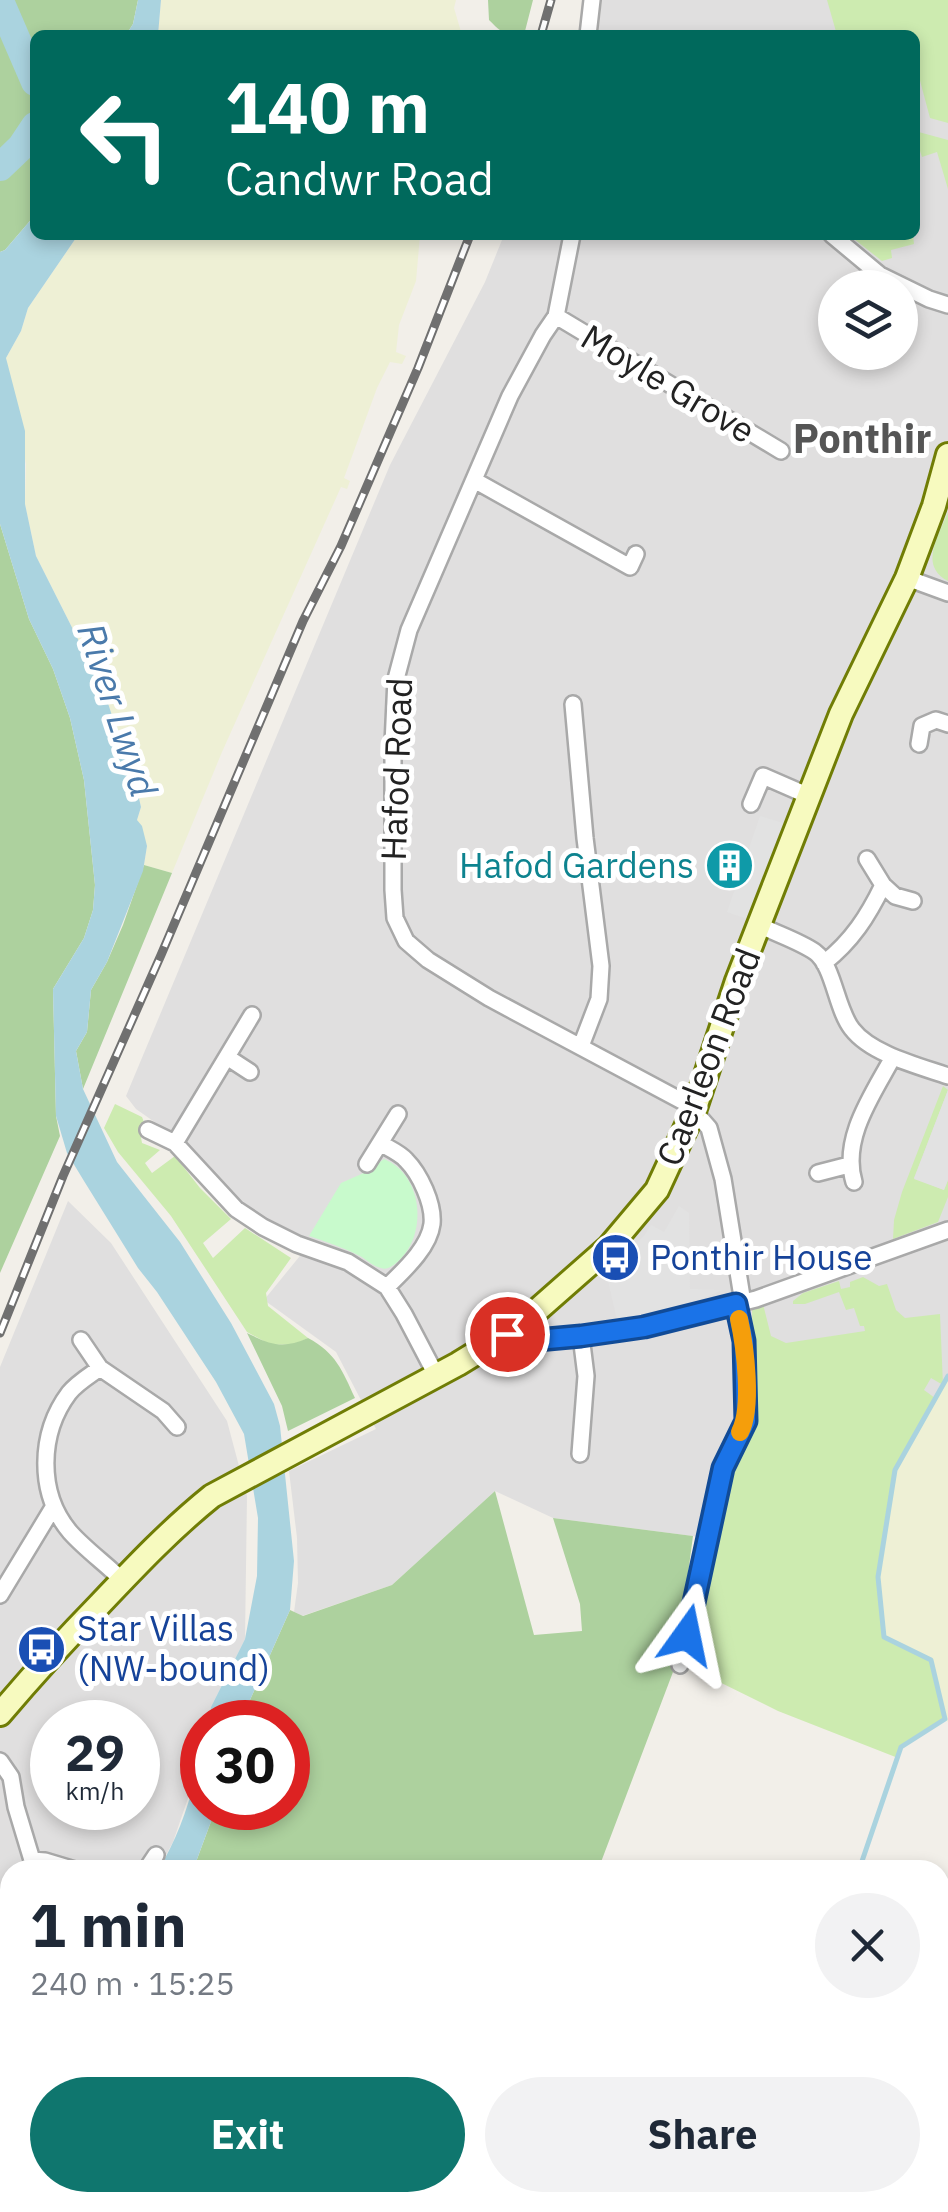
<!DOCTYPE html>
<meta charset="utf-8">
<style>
:root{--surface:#fff;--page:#f2f2f3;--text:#1f2937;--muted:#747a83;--accent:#0f766e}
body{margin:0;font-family:"IBM Plex Sans",sans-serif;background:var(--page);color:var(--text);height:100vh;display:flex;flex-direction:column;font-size:38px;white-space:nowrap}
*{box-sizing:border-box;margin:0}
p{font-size:32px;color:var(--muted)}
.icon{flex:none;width:55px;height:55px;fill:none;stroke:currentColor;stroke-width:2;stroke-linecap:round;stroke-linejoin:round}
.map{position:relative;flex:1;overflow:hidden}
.sheet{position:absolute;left:0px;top:1860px;width:950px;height:352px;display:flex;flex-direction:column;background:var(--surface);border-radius:30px 30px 0 0;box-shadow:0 5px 15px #0003}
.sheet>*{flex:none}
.top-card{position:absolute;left:30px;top:30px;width:890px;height:210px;border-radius:15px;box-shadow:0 5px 15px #0003;background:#00695c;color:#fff;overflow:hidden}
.fabs{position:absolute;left:818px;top:270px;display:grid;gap:20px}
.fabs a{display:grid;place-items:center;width:100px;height:100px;border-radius:50%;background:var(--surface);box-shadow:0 5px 15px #0003;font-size:50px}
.speed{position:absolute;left:30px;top:1700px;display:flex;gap:20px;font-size:50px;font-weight:700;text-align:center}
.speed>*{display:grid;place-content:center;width:130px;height:130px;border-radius:50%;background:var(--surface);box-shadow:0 5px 15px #0003;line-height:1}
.speed small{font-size:25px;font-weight:400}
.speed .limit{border:15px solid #d22;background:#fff;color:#111}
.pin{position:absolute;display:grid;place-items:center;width:85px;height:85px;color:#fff;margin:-42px;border:5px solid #fff;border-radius:50%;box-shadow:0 2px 10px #0007}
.me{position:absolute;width:110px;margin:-55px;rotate:12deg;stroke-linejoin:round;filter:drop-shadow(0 0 8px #0008)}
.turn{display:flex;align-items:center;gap:35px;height:210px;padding:0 30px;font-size:45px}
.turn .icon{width:130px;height:130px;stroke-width:2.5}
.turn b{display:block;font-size:70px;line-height:85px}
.round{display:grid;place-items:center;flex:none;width:105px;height:105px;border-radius:52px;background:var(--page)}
.summary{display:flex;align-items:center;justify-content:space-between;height:170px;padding:0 30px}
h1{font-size:60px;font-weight:800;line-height:75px}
.button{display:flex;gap:20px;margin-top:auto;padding:20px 30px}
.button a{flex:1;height:115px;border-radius:60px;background:var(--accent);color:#fff;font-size:40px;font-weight:800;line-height:115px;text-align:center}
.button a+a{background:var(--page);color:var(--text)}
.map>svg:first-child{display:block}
</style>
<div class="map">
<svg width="948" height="2212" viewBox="0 0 948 2212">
<rect width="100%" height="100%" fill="#f2efe9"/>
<path fill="#e0dfdf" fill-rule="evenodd" d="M602,0H948V1376L895,1470L878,1577L693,1536L553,1518L495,1491L392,1585L302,1616L294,1612L298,1583L297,1538L289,1471L376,1429L336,1352L264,1300L308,1246L241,1204L183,1142L136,1109L126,1096L390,465L485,282L504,235H915V35H598ZM835,288H900V352H835Z
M68,1201L111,1243L227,1421L247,1496L245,1639L211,1707L208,1722H202V1748L197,1772L173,1842L158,1870H10V1899H0V1367ZM52,1722H138V1808H52Z"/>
<path fill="#ebdbe8" d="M0,1900H10V2202L43,2203L44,2212H0Z"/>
<path fill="#eef0d5" d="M161,0H456L454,8L462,35H158Z
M78,235H420L416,281L399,325L396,352L406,356L402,364L390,362L377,388L344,478L350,481L347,489L341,487L222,752L172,873L144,865L147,846L137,820L141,807L130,759L119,737L104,691L36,556L25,504L26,464L6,358L21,331L28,308Z
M948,1376V1722L945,1719L931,1661L884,1637L878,1577L895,1470Z"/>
<path fill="#cdebb0" d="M827,0H948V123L930,118L915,62V35H837Z
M915,131L948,140V189L937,152L922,157L917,142H915Z
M849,235H913L914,244L891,250L892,258L882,261Z
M948,512V581C918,566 939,535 948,512Z
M943,1086L948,1090L914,1178L944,1190L948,1180V1197L938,1222L893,1239L894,1220L902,1192Z
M115,1104L142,1117L144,1122L140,1132L142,1143L160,1150L145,1163L152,1173L175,1156L200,1188L231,1219L203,1243L213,1258L245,1228L291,1258L266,1293L268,1306L308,1338L296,1344L271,1345L247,1332L171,1216L118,1152L104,1128Z
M863,1277L879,1286L887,1284L896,1310L905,1318L940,1314L943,1385L931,1378L924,1390L935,1398L895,1470L878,1577L884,1637L931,1660L945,1719L901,1747L898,1758L778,1711L691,1668L694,1634L712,1562L731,1464L753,1433L752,1307L763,1304L771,1336L786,1343L865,1331L864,1326H860L854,1308L846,1310L839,1292L805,1304H793V1301L803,1293L839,1281L841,1289L850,1287V1282Z"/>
<path fill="#add19e" d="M0,0H138L133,24L126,35H35V215L5,250L0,252Z
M488,0H533L524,35C504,35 503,34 489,20Z
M0,524L29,619L53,669L70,718L84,780L95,885L93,910L84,938L53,989L56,1116L60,1136L0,1273Z
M144,865L172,873L83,1089L76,1051L87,1032L91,990L107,962L123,925Z
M247,1333C271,1345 283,1349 308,1338C336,1353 342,1370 355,1398L288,1431L282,1406Z
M495,1491L534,1635L582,1631L580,1604L553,1518L693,1536L676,1664L598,1870H193L216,1808H288V1722H243L250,1700L290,1610L303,1616L392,1585Z
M502,2202L508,2212H72L71,2203Z"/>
<path fill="#c8facc" d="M384,1159C424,1175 429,1238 395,1264C390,1267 387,1270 381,1268C374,1267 367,1260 360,1256C344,1248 327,1242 309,1236L341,1183L366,1172Z"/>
<path fill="#e2e2e2" d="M760,816L786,824L753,921L727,912Z
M948,1090V1180L944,1190L914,1179Z
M679,1206L689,1213L690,1289L722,1290L666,1315L617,1320L606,1272L644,1236L651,1225L664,1232Z"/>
<path fill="#aad3df" d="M138,0H161L158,35H126L133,24Z
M35,215V235H78L28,308L21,331L6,358L25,431V504L36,556L104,691L119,737L130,759L141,807L137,820L142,826L147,846L143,871L107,962L91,990L87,1032L76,1051L83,1089L117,1162L180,1242L231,1323L274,1404L280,1426L294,1561L290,1610L250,1700L243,1722H208L211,1707L245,1639L257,1576L258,1518L244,1434L216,1382L157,1292L138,1268L84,1181L67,1153L56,1116L53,989L84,938L93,910L95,885L84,780L70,718L53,669L29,619L0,524V252L5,250Z
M202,1748V1808H216L193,1870H158C181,1834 194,1789 202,1748Z"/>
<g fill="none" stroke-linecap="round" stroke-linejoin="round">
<path stroke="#aad3df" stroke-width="5" d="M859,1870L901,1747L945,1719L931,1660L884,1637L878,1577L895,1470L948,1376
M726,2212L730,2202"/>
<path stroke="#aad3df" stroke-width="28" d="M0,1L35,82
M0,167L21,147L35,126"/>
<defs>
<path id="street" d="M588,35L592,0
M572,235L556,316L543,335L510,396L409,630L396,679L393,744V890L395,918L406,941L428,960L489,998L695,1108
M832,235L880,275L929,299L948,305
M556,316L781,451
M474,480L630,567L636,554
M907,578L948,593
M573,704L585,838L601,966L599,999L581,1046
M919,744L922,726L936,720L948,724
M751,804L763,776L809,796
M883,885L895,896L913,901
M759,925C777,934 799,941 815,952C834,966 836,1009 852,1029C871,1054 919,1066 948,1076
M824,963C852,941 868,916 883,885L867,859
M252,1015L175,1143L236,1209L263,1227L297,1244L348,1262L387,1287L404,1314L436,1375
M227,1057L250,1072
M691,1117L702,1120L709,1128L723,1179L743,1303
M148,1130L175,1143
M380,1143C388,1148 400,1153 406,1160C420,1174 434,1204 432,1224C429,1248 403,1271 387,1287
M367,1164L398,1114
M818,1173L849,1165
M854,1182C841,1138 873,1094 893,1057
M507,1334L527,1341H537L644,1327L756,1299L948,1230
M81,1340L100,1368
M580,1454L586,1376L581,1336
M122,1580C106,1564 85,1549 70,1532C37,1493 39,1433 69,1393C77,1383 89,1376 100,1368L163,1411L177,1427
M0,1595L54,1506
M680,1665L723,1468L746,1421L743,1341L736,1304
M0,1761L11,1777L16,1807L32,1860L45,1861L75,1870
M146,1870L156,1855"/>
<path id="secondary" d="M0,1714C32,1676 65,1640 100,1604C136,1566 171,1529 212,1496L458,1364L507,1334L526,1320L609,1247L657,1190L695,1108L737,981L841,714L907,578L934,506L948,455"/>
</defs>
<use href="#street" stroke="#a9a9a9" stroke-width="20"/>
<use href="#secondary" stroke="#707d05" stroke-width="28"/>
<use href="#street" stroke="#fff" stroke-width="15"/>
<use href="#secondary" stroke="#f7fabf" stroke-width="22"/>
<defs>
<path id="rail" d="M541,35L551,0
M0,1333L63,1176L161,955L303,621L341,546L418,368L470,235"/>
</defs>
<use href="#rail" stroke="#707070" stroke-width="9"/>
<use href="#rail" stroke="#fff" stroke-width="5" stroke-dasharray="15" stroke-linecap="butt"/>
</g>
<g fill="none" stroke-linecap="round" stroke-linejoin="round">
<defs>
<path id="route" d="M507,1334L526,1341L581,1336L644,1327L736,1304L744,1341L746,1421L723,1468L687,1635"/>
</defs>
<use href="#route" stroke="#114b97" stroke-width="25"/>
<use href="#route" stroke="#1a73e8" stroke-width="18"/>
<path stroke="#f59e0b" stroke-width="18" d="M739,1319C745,1346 753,1408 740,1432"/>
</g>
<defs>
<symbol id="building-disc" viewBox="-11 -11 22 22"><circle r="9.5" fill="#0f9aa8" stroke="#fff"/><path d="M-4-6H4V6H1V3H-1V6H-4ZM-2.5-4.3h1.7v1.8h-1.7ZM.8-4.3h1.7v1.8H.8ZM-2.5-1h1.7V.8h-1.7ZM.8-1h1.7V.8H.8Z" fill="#fff"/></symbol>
<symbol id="bus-disc" viewBox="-11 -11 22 22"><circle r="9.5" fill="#1a4fb4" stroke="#fff"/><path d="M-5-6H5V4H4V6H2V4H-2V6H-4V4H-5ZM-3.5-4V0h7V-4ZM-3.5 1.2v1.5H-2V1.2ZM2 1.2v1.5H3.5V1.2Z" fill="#fff"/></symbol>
</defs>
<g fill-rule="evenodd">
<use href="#building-disc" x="702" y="838" width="55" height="55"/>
<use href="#bus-disc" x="588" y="1230" width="55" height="55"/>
<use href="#bus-disc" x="14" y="1622" width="55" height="55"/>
</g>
<g text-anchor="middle" stroke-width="10" stroke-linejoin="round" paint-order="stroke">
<g font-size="35" fill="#222" stroke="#fff">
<text transform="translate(668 384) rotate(31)" y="12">Moyle Grove</text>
<text transform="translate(397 769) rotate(-88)" y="12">Hafod Road</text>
<text transform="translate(709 1057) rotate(-69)" y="12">Caerleon Road</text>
</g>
<g font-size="35" fill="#0d838f" stroke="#fff" text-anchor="end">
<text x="694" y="878">Hafod Gardens</text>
</g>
<g font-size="35" fill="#164399" stroke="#fff" text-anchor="start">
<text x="650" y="1270">Ponthir House</text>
<text x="77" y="1641">Star Villas<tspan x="77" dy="40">(NW-bound)</tspan></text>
</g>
<g font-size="38" font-style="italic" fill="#4a7aab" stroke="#fff">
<text transform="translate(117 710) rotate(72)" y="13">River Lwyd</text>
</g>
<g font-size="40" font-weight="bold" fill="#555" stroke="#fff">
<text x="862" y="453">Ponthir</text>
</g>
</g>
</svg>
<div class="fabs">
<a><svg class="icon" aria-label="layers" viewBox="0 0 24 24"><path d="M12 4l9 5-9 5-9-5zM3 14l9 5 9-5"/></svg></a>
</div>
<div class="speed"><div>29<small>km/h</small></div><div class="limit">30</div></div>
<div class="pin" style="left:507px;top:1334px;background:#d93025"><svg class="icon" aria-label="arrive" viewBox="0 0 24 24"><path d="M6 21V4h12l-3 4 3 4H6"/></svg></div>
<svg class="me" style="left:687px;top:1635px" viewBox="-20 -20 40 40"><path d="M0-17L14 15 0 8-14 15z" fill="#1a73e8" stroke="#fff" stroke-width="4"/></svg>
<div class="top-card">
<div class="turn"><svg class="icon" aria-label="left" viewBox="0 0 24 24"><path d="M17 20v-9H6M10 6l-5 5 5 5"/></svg><div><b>140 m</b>Candwr Road</div></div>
</div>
<section class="sheet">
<div class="summary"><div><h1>1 min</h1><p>240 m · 15:25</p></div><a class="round"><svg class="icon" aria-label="close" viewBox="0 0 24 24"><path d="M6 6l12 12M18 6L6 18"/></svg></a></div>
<div class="button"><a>Exit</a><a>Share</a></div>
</section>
</div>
